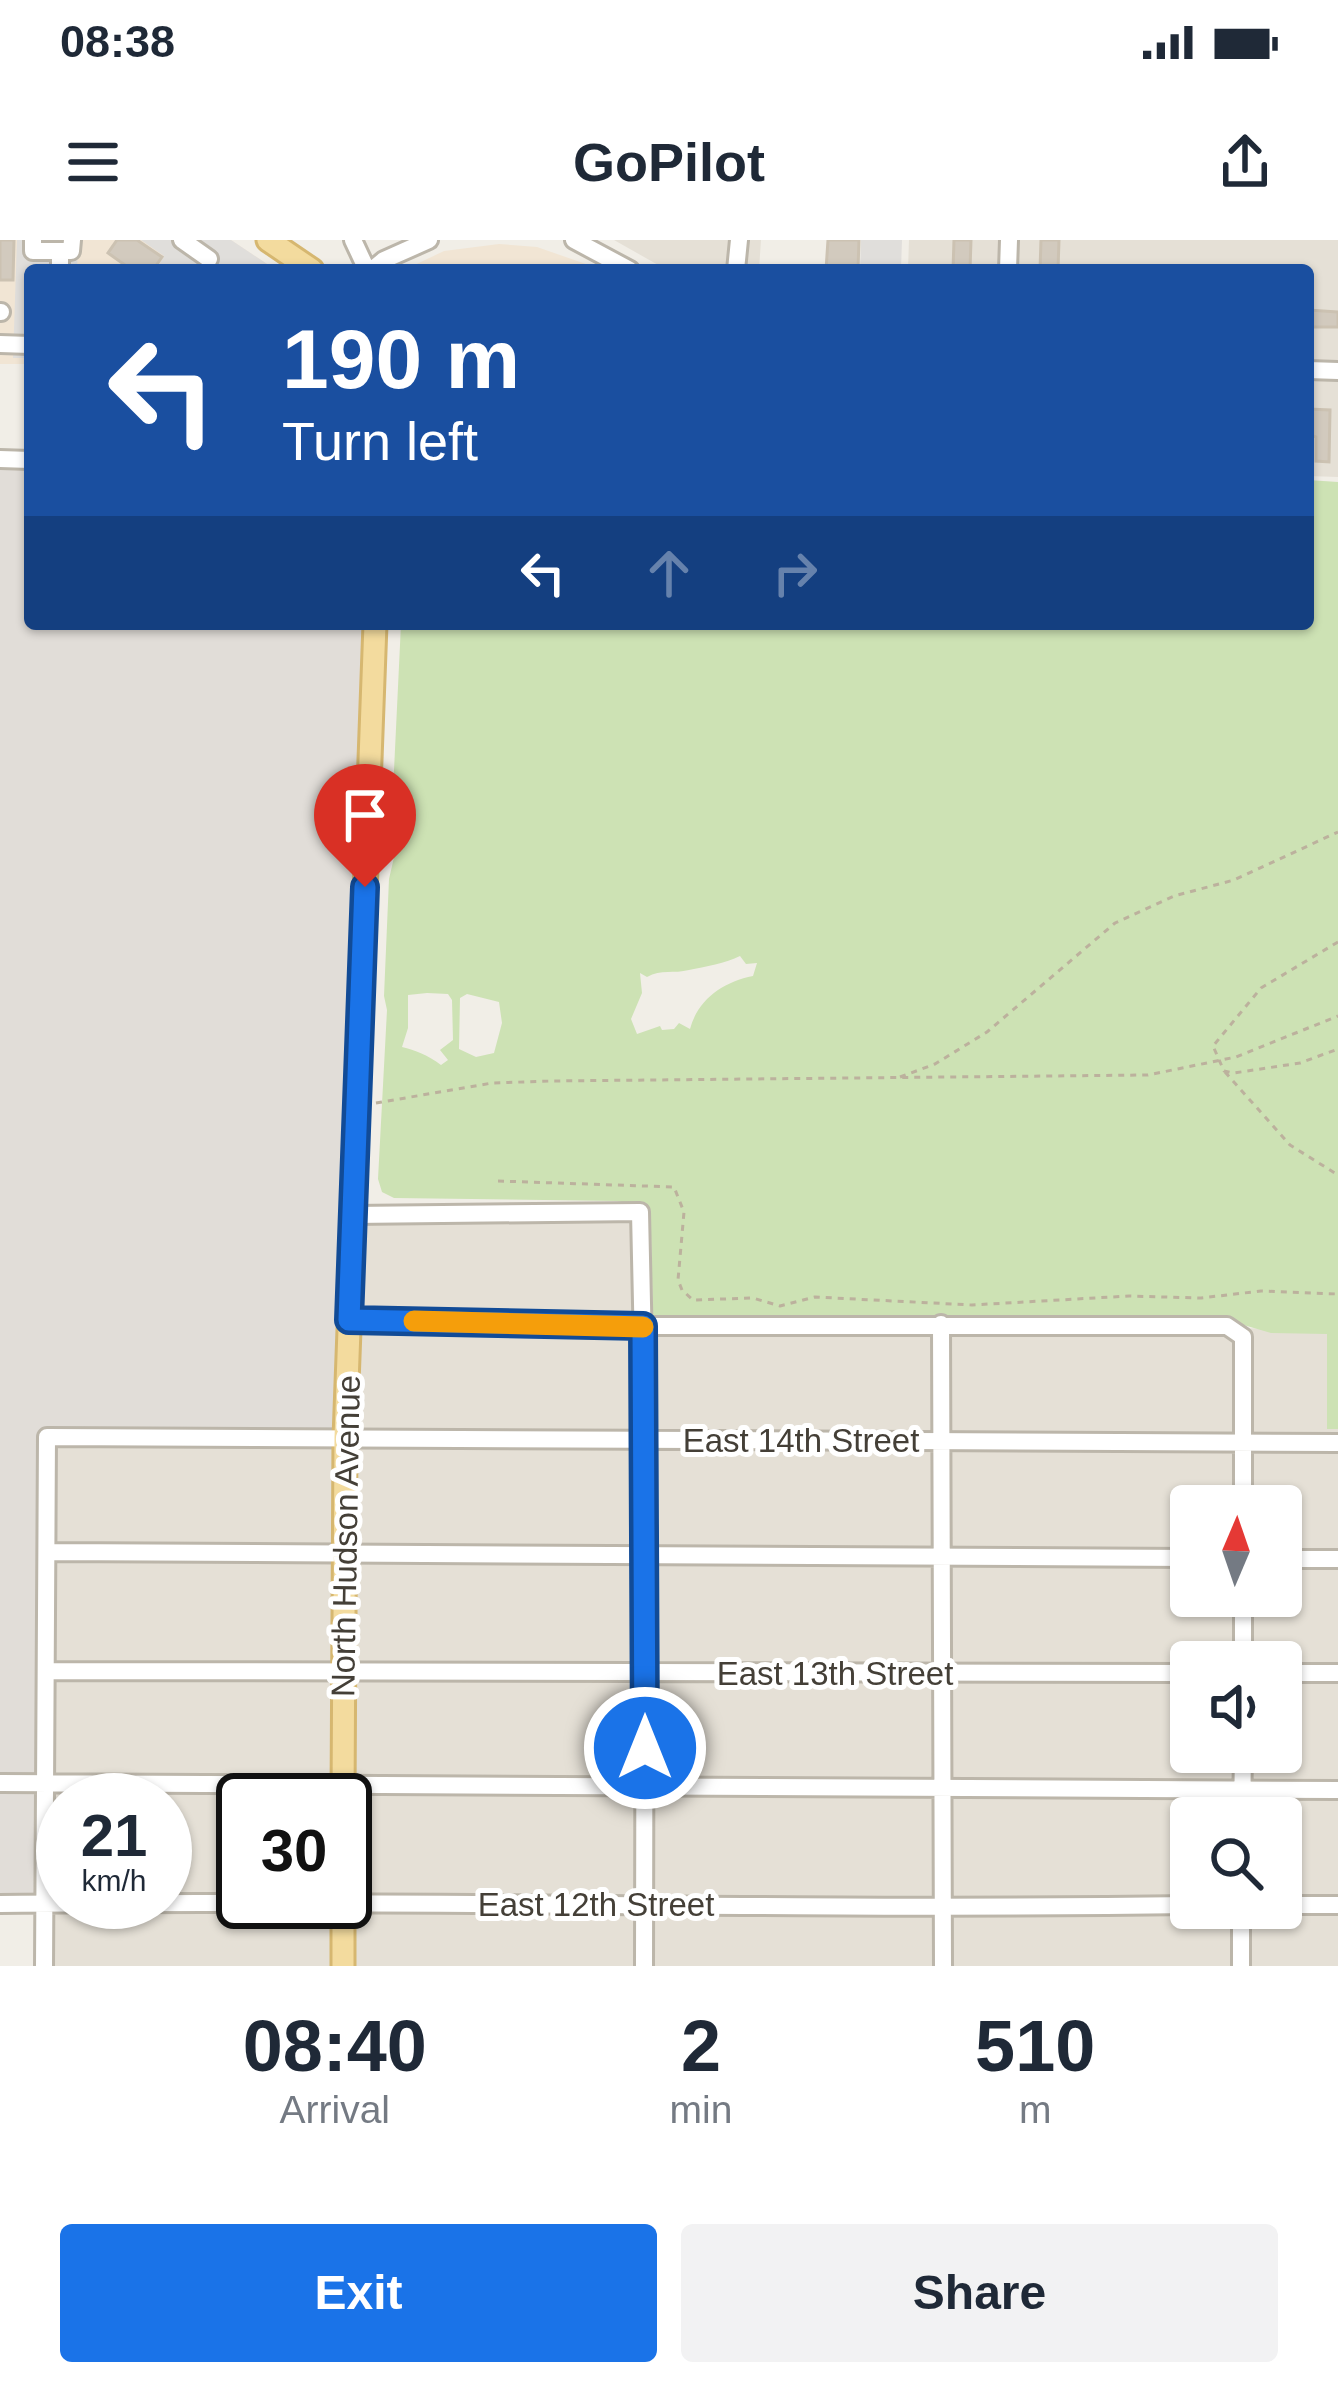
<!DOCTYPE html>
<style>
:root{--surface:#fff;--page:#f2f2f3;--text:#1f2937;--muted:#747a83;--accent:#1a73e8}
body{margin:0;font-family:Helvetica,sans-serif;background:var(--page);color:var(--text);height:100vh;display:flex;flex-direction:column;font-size:45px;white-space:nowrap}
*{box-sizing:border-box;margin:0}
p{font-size:39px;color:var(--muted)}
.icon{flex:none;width:66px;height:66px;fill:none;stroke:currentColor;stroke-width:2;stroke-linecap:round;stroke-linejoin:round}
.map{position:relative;height:1726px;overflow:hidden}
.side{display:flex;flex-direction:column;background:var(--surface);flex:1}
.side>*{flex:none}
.hud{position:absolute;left:24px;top:24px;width:1290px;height:366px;border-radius:12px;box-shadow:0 3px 9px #0004;background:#1a4fa0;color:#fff;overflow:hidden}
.needle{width:78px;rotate:2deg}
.controls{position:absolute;left:1170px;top:1245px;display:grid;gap:24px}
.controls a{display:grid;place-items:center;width:132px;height:132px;border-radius:12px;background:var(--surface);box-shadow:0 3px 9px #0004;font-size:60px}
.speed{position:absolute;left:36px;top:1533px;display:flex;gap:24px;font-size:60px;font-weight:700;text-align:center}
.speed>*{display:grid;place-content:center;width:156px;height:156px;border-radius:50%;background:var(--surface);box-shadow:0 3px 9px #0004;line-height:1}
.speed small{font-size:30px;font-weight:400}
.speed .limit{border:6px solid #111;border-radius:18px;background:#fff;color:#111}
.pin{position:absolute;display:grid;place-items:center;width:102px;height:102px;color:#fff;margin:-123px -51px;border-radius:50% 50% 50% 0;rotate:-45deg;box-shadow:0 0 12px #0007}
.pin .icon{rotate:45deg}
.me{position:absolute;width:132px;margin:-66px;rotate:0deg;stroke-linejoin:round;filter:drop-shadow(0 0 9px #0008)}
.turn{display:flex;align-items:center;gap:42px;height:252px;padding:0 60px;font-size:54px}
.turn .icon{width:156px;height:156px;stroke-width:2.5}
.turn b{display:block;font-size:84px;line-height:102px}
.lanes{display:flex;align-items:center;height:114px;padding:0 60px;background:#0003;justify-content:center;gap:60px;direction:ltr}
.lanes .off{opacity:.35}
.eta{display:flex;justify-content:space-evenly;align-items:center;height:204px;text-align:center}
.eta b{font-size:72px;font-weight:700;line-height:84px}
.cta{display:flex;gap:24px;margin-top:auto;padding:24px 60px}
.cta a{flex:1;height:138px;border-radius:12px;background:var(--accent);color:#fff;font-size:48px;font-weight:700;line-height:138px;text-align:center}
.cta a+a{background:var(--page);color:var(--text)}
.status{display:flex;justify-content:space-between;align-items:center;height:84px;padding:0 60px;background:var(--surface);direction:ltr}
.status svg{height:33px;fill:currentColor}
header{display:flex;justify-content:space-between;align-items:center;height:156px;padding:0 60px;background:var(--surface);font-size:54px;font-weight:700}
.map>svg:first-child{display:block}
</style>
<div class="status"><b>08:38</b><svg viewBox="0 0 49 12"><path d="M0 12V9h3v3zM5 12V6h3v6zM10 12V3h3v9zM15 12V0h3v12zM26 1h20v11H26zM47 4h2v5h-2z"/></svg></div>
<header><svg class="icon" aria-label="menu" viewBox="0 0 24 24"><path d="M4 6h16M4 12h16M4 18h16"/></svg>GoPilot<svg class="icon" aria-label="share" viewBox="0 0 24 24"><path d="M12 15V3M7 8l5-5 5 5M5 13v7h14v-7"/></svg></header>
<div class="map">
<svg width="1338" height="1726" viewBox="0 0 1338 1726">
<rect width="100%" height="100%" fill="#f1eee7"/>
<path fill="#e5e0d6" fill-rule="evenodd" d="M614,0H761L759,30H667Z
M909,0H1338V237L1308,236V30H908Z
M640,972L643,1085L1338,1089V1726H44L47,1197L352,975ZM1191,1266H1281V1356H1191ZM1191,1422H1281V1512H1191ZM63,1560H165V1662H63ZM243,1560H345V1662H243ZM1191,1578H1281V1668H1191Z"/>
<path fill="#f1e5d4" d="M0,0H231L276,30H30V124H0Z
M499,4L537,7L603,30H404L444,11Z"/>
<path fill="#e1ddd8" d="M0,219L30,220V384H375L345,1198H48L44,1663L0,1664Z"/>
<path fill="#cde2b4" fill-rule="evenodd" d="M1308,240L1338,242V1189H1327V1094L1271,1093L1230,1081H653L651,995L641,966L617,961L394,958L382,952L378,939L387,770L384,756L389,639L395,613L391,593L401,384H1308ZM740,716L746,724L757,723L753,736C723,742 698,759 690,789L679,783L674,789L662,790L660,786L637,794L631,779L642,753L640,733L647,737C661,729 674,734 689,730C705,727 726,723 740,716ZM427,753L448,754L452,760L453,800L440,810L448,820L441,825C428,815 415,810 402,807L408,788V755ZM467,754L499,762L502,783L494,813L476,817L459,809L460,758Z"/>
<path fill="#e0dedb" d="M17,0H78L77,30H30V118H13Z
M141,0H231L276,30H156L164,16Z
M861,0H902L901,30H860Z"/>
<path fill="#d2cabe" stroke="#ccc2b2" stroke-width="3" d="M0,0H14L13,40H0Z
M117,0H137L162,17L153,30H132L108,13Z
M828,0H859L858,30H826Z
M954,0H971L970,30H953Z
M1041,0H1059L1058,30H1040Z
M1308,70L1338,72V87H1308Z
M1308,169L1330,170L1329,222L1316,221V197L1308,194Z"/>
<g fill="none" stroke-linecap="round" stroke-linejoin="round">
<defs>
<path id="minor" d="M33,0V11H60
M182,0L209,19
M353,0L367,30
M574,0L630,30
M60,30V11H71L72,0
M372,30L384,20L429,0
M736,30L739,0
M1008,30L1009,0
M0,72H1
M0,104L30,105
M1308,130L1338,131
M0,219L30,220
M352,975L640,972L645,1200L644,1726
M349,1080L643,1086H1227L1243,1097V1266
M941,1084L943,1726
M47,1312L1191,1318
M1281,1319H1338
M1243,1422V1356
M46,1431L1191,1433
M1281,1433H1338
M0,1543L1338,1550
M1242,1578L1243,1512
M0,1664C397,1659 794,1671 1191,1665
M1281,1665H1338
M1241,1668V1726
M44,1726L47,1197L1338,1203"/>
<path id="major" d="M268,0L312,30
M343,1560L345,1198L375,384
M343,1662V1726"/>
</defs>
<use href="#minor" stroke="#bcb6aa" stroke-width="22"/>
<use href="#major" stroke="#d6b770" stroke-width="27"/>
<path stroke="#bcb19d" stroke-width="3" stroke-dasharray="6 6" stroke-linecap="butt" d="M1338,702L1261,748L1213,806L1224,831L1234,833L1300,823L1338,809
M1225,832L1290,905L1338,935
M900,837L935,824L987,792L1115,683L1174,656L1234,640L1338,592
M376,863L492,843L552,841L1148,835L1236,817L1338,776
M498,941L674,947L684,972L678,1040L682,1050L693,1060L753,1058L780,1066L815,1057L972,1065L1129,1056L1201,1058L1261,1051L1338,1054"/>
<use href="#minor" stroke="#fff" stroke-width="16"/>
<use href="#major" stroke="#f3db9e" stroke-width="21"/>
</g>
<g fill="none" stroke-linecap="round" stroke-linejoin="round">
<defs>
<path id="route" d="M365,647L349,1080L643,1086L645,1508"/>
</defs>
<use href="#route" stroke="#114b97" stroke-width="30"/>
<use href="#route" stroke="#1a73e8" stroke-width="21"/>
<path stroke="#f59e0b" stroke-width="21" d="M414,1081L643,1087"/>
</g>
<g text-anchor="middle" stroke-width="10" stroke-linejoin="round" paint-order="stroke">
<g font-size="33" fill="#443f37" stroke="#fff">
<text x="801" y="1212">East 14th Street</text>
<text transform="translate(345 1296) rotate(-89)" y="12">North Hudson Avenue</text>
<text x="835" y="1445">East 13th Street</text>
<text x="596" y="1676">East 12th Street</text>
</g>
</g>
</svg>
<div class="controls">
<a><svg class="needle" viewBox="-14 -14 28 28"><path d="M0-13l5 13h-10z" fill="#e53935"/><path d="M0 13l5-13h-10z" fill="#747a83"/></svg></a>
<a><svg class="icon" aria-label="sound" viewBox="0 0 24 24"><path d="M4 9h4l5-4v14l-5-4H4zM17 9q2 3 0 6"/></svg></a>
<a><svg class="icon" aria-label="search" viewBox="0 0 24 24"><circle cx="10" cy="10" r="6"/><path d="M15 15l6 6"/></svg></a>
</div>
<div class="speed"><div>21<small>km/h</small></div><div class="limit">30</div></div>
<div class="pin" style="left:365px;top:647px;background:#d93025"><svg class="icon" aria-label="arrive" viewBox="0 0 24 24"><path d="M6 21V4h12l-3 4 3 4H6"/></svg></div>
<svg class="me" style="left:645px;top:1508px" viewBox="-20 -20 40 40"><circle r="17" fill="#1a73e8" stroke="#fff" stroke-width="3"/><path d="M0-11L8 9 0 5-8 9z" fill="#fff"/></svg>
<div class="hud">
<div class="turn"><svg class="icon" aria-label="left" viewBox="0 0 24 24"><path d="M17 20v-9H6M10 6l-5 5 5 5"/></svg><div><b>190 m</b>Turn left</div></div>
<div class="lanes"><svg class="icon" aria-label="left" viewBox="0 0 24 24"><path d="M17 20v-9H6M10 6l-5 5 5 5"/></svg><svg class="icon off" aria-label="ahead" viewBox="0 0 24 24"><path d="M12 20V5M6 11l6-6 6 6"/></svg><svg class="icon off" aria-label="right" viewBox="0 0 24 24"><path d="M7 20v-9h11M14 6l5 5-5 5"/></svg></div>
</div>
</div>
<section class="side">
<div class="eta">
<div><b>08:40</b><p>Arrival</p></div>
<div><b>2</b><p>min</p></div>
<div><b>510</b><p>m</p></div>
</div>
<div class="cta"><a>Exit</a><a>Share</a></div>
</section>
